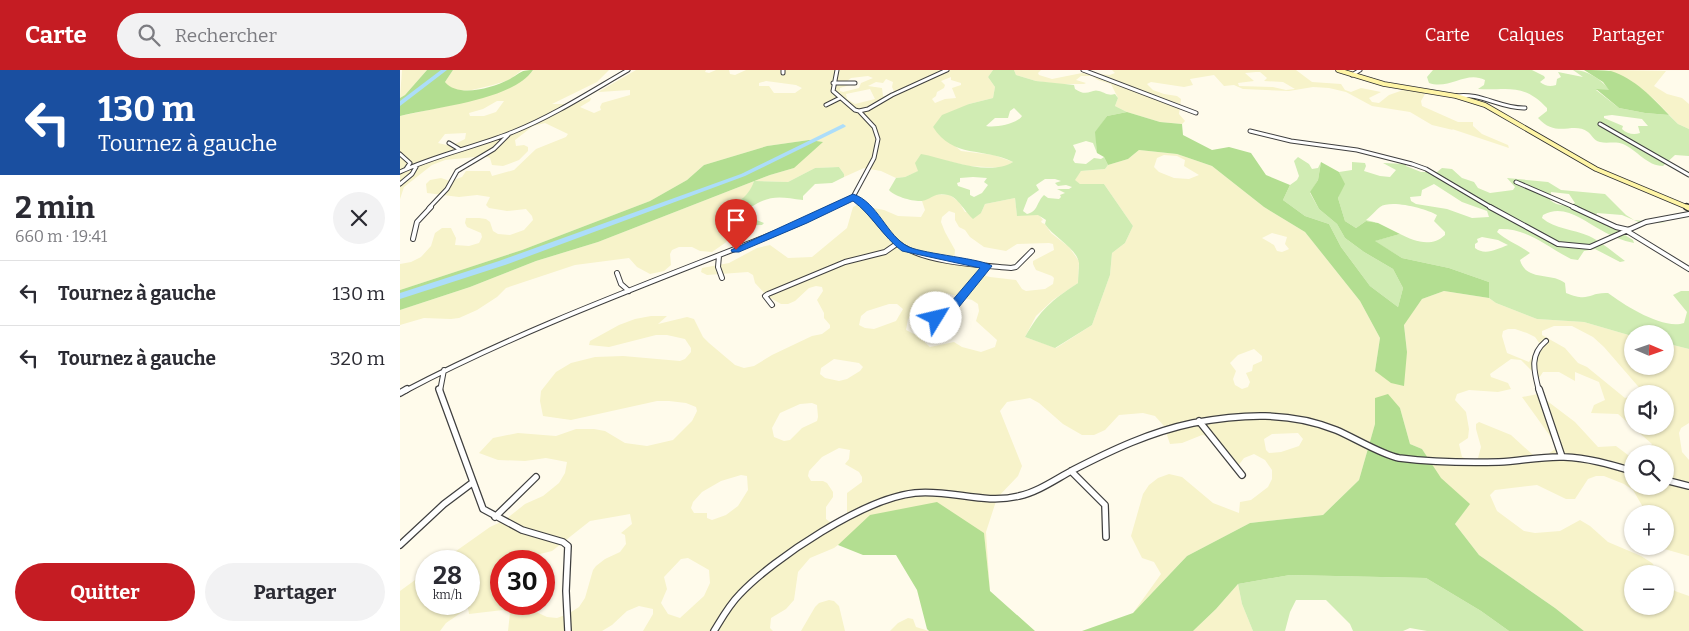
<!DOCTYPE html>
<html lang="fr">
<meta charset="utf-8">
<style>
:root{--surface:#fff;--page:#f2f2f3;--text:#2b2b33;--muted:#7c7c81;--line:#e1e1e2;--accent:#c51c23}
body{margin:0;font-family:Bitter,serif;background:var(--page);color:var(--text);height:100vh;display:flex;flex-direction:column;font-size:19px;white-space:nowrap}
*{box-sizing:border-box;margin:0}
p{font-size:16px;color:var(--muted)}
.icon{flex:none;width:28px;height:28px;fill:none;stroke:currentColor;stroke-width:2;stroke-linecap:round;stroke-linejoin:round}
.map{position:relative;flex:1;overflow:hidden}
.drawer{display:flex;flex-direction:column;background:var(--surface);width:400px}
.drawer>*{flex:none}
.guide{background:#1a4fa0;color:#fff;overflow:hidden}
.needle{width:32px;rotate:92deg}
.controls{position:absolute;left:1224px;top:255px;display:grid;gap:10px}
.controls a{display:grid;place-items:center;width:50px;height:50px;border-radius:50%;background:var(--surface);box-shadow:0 1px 4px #0004;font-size:25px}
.speed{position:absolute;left:15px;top:480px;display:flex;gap:10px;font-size:25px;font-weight:700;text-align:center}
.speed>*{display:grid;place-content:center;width:65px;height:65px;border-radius:50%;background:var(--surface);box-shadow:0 1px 4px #0004;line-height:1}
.speed small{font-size:12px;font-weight:400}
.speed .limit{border:8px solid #d22;background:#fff;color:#111}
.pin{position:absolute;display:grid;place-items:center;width:42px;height:42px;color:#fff;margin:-51px -21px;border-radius:50% 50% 50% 0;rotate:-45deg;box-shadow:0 0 5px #0007}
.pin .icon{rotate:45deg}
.me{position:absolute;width:55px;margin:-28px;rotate:54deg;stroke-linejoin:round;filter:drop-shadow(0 0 4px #0008)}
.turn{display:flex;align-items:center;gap:18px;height:105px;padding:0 15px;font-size:22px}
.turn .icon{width:65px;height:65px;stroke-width:2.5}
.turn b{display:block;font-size:35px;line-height:42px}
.round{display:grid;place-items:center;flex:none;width:52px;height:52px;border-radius:26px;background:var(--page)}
.overview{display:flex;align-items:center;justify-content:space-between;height:85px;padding:0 15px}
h1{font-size:30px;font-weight:700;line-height:38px}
.primary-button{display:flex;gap:10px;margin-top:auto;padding:10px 15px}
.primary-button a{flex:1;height:58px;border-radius:30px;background:var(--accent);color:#fff;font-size:20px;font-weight:700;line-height:58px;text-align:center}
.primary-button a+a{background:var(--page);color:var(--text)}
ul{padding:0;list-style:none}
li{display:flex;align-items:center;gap:15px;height:65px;padding:0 15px;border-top:1px solid var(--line)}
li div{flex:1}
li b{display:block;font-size:19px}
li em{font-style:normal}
header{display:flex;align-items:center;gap:30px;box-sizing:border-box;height:70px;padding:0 25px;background:var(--accent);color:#fff}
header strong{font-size:24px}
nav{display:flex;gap:28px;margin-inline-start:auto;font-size:18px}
.search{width:350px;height:45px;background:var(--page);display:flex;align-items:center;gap:12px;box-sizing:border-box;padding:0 18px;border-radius:28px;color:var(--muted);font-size:19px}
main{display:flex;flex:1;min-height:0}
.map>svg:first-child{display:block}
</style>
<header>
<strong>Carte</strong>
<div class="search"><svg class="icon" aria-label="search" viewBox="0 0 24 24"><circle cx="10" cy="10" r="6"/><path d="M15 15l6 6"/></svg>Rechercher</div>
<nav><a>Carte</a><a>Calques</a><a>Partager</a></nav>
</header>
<main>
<section class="drawer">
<div class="guide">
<div class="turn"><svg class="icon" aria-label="left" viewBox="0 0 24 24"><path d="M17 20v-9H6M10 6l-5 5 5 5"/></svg><div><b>130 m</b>Tournez à gauche</div></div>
</div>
<div class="overview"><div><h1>2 min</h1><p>660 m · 19:41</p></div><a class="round"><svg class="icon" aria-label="close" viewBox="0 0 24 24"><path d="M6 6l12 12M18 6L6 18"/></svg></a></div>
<ul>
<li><svg class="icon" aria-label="left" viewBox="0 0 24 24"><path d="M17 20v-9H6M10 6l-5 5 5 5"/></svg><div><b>Tournez à gauche</b></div><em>130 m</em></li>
<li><svg class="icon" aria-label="left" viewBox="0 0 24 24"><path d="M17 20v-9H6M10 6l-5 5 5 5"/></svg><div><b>Tournez à gauche</b></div><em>320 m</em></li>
</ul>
<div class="primary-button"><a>Quitter</a><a>Partager</a></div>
</section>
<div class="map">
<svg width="1289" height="561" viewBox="0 0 1289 561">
<rect width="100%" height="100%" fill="#fffbeb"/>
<path fill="#f7f3ca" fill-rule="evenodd" d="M2,0H27L5,25L0,28Z
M53,0H122L109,10L93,15L72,20L57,21L49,18L45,12Z
M133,0H209L197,12L152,34H172L191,28L190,31L180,37L194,43L201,40L200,37L202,33L230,25V20L198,22L236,0H306L305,2L309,3L316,0H329L330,4L335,5L346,0H593L588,7L595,17L593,28L569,34L533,57L561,81L594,85L613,92L604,98L568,96L522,85L519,101L505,107L496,108L481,101L464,98L444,107V104L439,97L415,98L388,112L354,111L351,119L341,132L330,141L325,156H342L325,173L312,182L300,181L292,177H279L272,180L270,184L271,195L264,201L250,204L237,197L229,188L175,195L106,218L97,227L77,240L59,248L51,249L24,248L0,255V240L70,217L136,191L198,172L370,105L394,98L409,70L367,76L304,95L287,110L250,131L122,180L0,220V194L11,192L21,187L31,176L35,163L42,158H51L56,168L55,175L69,176L79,173L82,167L81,163L67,157L65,153L66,148H79L86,149L90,152L93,161L98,164L110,165L124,160L133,150L132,146L126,139L107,141L89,138L86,135L90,127L77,125L59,127L27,123L26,114L30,110L41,108L50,111L62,107L66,101H90L92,106L114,100L136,79L166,67L168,64L145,53L133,56L115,70L116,76L124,75L128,77V81L119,90L103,96L92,95L90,88L85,86L45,90L32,95L4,117L0,129V46L61,33L129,5ZM468,6L473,8L461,13L459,18L443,22L440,21V18L456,13L455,11L446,12L451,8ZM551,7V10L561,13V15L552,18L556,28L545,29L535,33L532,29L536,26L537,22L544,18L545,15L541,11ZM486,9L493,12L492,17L495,23L493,27L483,26L482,18L468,16L476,12L483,13ZM366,11L396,15L402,18L395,23H374L369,16H359V13ZM470,19L475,29L455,34L447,29L446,24ZM97,31H104L96,42L84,46H70L69,43L83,39ZM66,63L65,69L51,76L38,73L45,64Z
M614,0H641L638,3L639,5L652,9L682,3L710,5L715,3L712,0H896L912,12L941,14L945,20L951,22L961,18L981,22L969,28L972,32L979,33L989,25L1006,19L1023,23L1025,24L1021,31L1022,36L1058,52H1073V56L1082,64L1108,75L1109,78L1052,59L1053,60L1032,55L1010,42L972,36L946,22L929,18L913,17L889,21L843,19L834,15L824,16L814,5L790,9L793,15L784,17L751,12L747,14L753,20L764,24L777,26L781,29L779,44L785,51L782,54L760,52L727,42L715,36L718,28L711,14L698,10L692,6H681L676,10L686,13L684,14H658L636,11L616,5ZM856,2H860L867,8L864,11L883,12L895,19L886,20L873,17L839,16L838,13L854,11L845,3Z
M1209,0L1266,1L1254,16L1267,24L1282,28L1289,34V59L1278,54L1255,30L1238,16Z
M739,80L777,84L812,96L864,137L905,162L960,231L980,268L975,301L1007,282L1004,254L1022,229L1044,221L1089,228L1096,233L1137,249L1184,252L1232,266V296H1265V273L1289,279V353L1281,358L1279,363L1282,382L1289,390V486L1254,476H1265V444H1247L1233,420L1224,414L1204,406H1196L1188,409L1175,429H1166L1137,415L1095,420L1090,425L1097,441L1124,461L1135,463L1160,461L1180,450L1190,456L1208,472L1241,486L1252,493L1261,504H1232V536H1265V509L1275,521L1289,526V561H1184L1155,538L1079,485L1055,454L1069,434L1040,408L1022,379L1010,374L1000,338L975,328V354L959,410L923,445L850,453L787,486L733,543L761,504L754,492L742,488L731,466L743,424L749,415L758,408L769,404L782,407L813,433L839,443L840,432L851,430L868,417L872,409V400L865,390L854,384L844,388L838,396L813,367L802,365L782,373L770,374L764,356L755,346L743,343L719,345L705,360L694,365H682L663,354L639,333L630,328L607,332L600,341L622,396L618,406L597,428L586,462L590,521L584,464L438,475L434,478L410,488L398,502L394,530L386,539L371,548L370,558L373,561H243L253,544V539L239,536L227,541L212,555L202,561H108L110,543L103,540L69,544L68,538L46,553L40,561H0V521L26,502V534H69V491H42L90,457L105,450L125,434L143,426L159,413L165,403L167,392L146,388L125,391L98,390L79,383L93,368L118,363L156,366L176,359H194L205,361L225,373L247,376L273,370L292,351L297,341L296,337L286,333L269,331H257L171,350L143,346L140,331L141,321L156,302L171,293L195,287L223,286L280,291L285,289L291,282V278L285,269L267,265H256L209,277L189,275L190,271L219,255L235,249L251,246H267L258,254L287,247L294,249L303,267L309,273L335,295L344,298L354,296L372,285L412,266L422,264L430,258V255L424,248V243L417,230L423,221L422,217L416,216L409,218L395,231L388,234H381L367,226L355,213L353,205L348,202L307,205L301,202L302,198L329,193L357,178L370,175L388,188L412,187L447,158L453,137L457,135L484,140L498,146L521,147L525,140L522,131L534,124L550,125L559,132L565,142L581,143L585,134L615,128L617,145H639L643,150L641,151L642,153L645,154L651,163L669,177L679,191L678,213L653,230L636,246L625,267L656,278L692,255L710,205L712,183L725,173L733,156L704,114H680L674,110L681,101L705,99L708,95L728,89ZM764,85L777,86L785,90L784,96L799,105L789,109L774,108L759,102L754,97L757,88ZM549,141L555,143V150L559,157L565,160L570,167L584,177L606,181L617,174L649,173L653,174L654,180L633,191V194L636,200L652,206L654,208L653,214L645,219L626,221L622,219L616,210L590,207L586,206L581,197L554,191L555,180L545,162L541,152L542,147ZM872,163L887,167L885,174L889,179L887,180L882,182L877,181L874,175L862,168ZM546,223L572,230L578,234L579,241L576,251L597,270L595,277L581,282L562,277L554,272L530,277L518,266L506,260L508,249L511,246L526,243L541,244L538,234ZM489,234H497L503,239L496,251L474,259L465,258L459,255L461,246L467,241ZM1154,256H1172L1193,267L1204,277L1243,322L1238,324H1265V356H1232V326L1225,328L1187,297L1178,293L1165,278L1142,265V261ZM1108,259H1115L1127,263L1135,267L1140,274L1129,292L1107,283L1102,266L1103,261ZM854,279L862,286V291L853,295L852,301L846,303L850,312L848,317L842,319L835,315L833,309L836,301L830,293L838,285ZM434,289L459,293L463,297L460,301L447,309L439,311L425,308L420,304L421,298ZM1111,289L1121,290L1139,308L1143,302H1159L1175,311V302L1199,312L1205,330L1194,335L1191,343L1218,344L1252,374L1245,384H1265V416H1232V388L1216,376L1198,377L1175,352L1138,324L1122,327L1158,377L1148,384L1133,385L1111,365L1079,352L1076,354V359L1081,377L1078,388L1070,390L1062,387L1059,374L1068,368L1069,359L1066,342L1055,330L1057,324L1069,320L1098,322L1111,319L1108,313L1091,307L1090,304ZM412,333L417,335L418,347L417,351L402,358L390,370L384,371L374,367L372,358L380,343L400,334ZM898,363L903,369L899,376L881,382L869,383L866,380L864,369L872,364ZM439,378L450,380L449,389L445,394L459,402L462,407V412L447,423V444L444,452L431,453L426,449V437L433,427V422L427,413L423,411H411L408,406L409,401L422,387ZM341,405L347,406L348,420L338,436L326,445L312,450L307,448V443H294L291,438L293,432L302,422L321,411ZM230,444L232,454L221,463L225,465L226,474L220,482L205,489L196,496L193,500L185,528L179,537L168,544L157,548L147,547L119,534H101V491H127L136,485L152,481L190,451ZM288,488L309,500L310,513L304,526L280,548L268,544L261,533L267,519L264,507L281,489Z
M838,514L842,534L853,561H793L816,539Z
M429,530L434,531L439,536L445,561H401L415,537L419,533Z
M508,548L513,549L516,557L529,561H490L498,553Z"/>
<path fill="#d0ecb3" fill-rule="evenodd" d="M593,0H614L616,5L636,11L674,15L675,19C688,28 691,18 699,21C706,23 708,26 715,24L718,28L715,36L727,42L707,46L696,62L697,83L693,73L686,71L673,75L676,81L673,90L675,93L686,94L694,88L701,89L704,87L708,95L705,99L681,101L675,110L680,114H704L733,156L725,173L712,183L710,205L692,255L655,278L625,267C641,239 651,231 678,213C678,207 679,199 679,193C677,178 653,167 645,154L646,150L638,145L617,146L615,128L585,134L581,143L573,149C565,142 558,127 548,125C534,122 532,129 522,131C514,132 493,126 489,120L496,108L505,107L518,101L515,93L521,84C548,89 589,107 613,92C584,77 553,89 533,57L542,45L569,34L593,28L595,17L588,7ZM614,38L622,46C617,54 595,58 586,56L595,48H608L610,41ZM573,107L587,108L584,112L588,115L582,123L574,127L570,125V120L558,116L557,113L560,112V108ZM645,109H655L661,111L655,113L658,116L666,115L672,117L669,119H657L665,123L660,125L661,127L659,129L648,128L644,125C637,131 638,142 627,144L623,141L628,128L639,120L636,115Z
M1033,0H1132L1144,6L1145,8L1140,12C1145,16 1150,17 1156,15L1157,9L1161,7L1158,2L1183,7L1173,0C1188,0 1200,9 1210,20H1196L1219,38L1245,43L1269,45L1278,54L1289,59V86L1275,85L1263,96C1247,96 1237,80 1223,74C1215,71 1207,74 1200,72C1193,70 1193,66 1188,62C1173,51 1157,69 1138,48L1147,41V38C1123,12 1107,21 1078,19L1084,15L1085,10C1066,0 1050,20 1029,13L1027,7ZM1212,45L1242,49L1248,56H1238L1240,63C1234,65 1227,64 1222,59L1223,56L1204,48V46Z
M898,87L909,94L912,99L918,98L921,92L918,110L910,123L919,139L937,154L945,168L964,182L993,199L1003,218L998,237L970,216L941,177L929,154L905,146L883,130L890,115L897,110L899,106L894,91Z
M952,92L965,93L966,96L964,101L980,106L990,107L996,100L983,93L1006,94V96L1021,102H1037L1042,98L1052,99L1062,108L1074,112L1078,118L1090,123L1113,120L1115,117L1107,108L1148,112L1161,120L1205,124L1226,145L1234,150L1267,153H1241L1222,145L1197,143L1196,145L1199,149L1233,170L1234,173C1223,171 1211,166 1201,160C1184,151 1164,133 1143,145L1142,148C1155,159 1173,159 1189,166C1202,172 1214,183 1225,191L1220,192L1195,179L1184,181L1178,190L1171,189C1147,177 1128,158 1099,159L1097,162C1107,171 1119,175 1130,183L1120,190C1126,212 1152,202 1165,213L1166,223C1190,233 1188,222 1208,223C1224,235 1263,260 1284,253L1287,242L1273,225L1281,221H1289V279L1265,273V264H1232V266L1184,252L1137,249L1096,233L1089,228V212L1049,198L1002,188L974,171L1000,164C1014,171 1031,178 1045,165V162L1034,151L1037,145C1027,139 991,129 980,137C976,140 971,146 966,150L978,153L966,151L956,158L945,151L938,128L944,114L939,102L952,100ZM1034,114L1062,132L1087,141L1089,147L1072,148L1047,139L1016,134L1011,131L1010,127L1021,126L1022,120ZM1151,122L1169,124L1175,133C1168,137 1156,136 1150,130ZM1082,167L1098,170L1108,175C1097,179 1085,186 1075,178V174L1078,172L1077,169Z
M439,97L444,104V107L432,113L415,114L403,126V130C381,127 371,124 351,137L349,147L364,153L362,155L325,156C326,151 327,144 331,140C340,128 348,128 354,111L388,112L415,98Z
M890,505L1026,508L1081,541L1109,561H1027L1010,558L1003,561H953L950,554L926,530H896L890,542L885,561H853L842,534L838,514Z"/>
<path fill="#b3de91" d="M27,0H53L45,12C58,28 92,18 108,10C120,4 119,0 133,0C113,30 35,37 0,46V28L5,25Z
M1184,0C1192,0 1203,0 1211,1C1234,8 1253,28 1269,45L1245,43L1219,38L1196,19L1209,20L1203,12Z
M727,42L760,52L782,54L783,65L812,80L829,77L851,83L866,105L890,115L883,130L905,146L929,154L941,177L970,216L998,237L1003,218L993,199L964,182L945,168L937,154L919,139L910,122L918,110L921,92L939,102L945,114L938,128L945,151L956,158L966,151L978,153L1000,164L975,171L1002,188L1049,198L1089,212V228L1044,221L1022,229L1004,255L1007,282L1004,316L991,313L975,301L980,268L960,231L905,162L864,137L812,96L777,84L739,80L728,89L708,95L704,87L697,83L695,62L707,46Z
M409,70L423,72L394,98L370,105L198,172L136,191L70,217L0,240V220L122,180L250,131L287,110L304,95L367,76Z
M988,324L1000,338L1010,374L1022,379L1041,408L1070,434L1055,454L1079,485L1155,538L1184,561H1109L1081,541L1026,508L890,505L838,514L816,539L793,561H682L733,543L787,486L850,453L923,445L959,410L975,354V328Z
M537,432L584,463L590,521L635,561H529L527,559L517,520L496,485H463L438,475L470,445Z"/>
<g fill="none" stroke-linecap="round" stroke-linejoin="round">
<path fill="#acddfa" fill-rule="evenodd" d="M41,0H47L0,36V31Z
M443,54L446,56L445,57L345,106L105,195L0,229V223L99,191L341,104Z"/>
<defs>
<path id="street-far2" d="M383,0V3
M683,0L796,43
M952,5L960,0
M433,13H455
M1056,26C1080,22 1101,39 1125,38
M426,35L440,28
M459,41L468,39L492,25L547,0
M1200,54L1289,105
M850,61L891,71L957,80L1012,94L1026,99L1092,138
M49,73L59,79
M0,84L10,93L6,99
M0,102C36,85 76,77 113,62C153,46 190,22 228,0
M1116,112L1176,138
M0,114L12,104L16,97
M453,127L466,138
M29,138L47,119L57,101L94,79L108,65
M430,138L453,127L474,88L478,69L474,57L459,41L455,40L433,21L437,0"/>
<path id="street-far1" d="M465,137C477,150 487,166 502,176C529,193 580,195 611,198L616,197L632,181
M1090,137L1158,174L1190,177L1246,152L1289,144
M1173,137L1216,157L1229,160
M1227,161L1289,199
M13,169L17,152L31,137
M319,186L318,197L322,208
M217,203L221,214L229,221
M372,235L365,226L368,224L445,192L485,182L498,173
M536,248L555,234L587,196
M5,321C130,255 264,208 395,155L432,137
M40,321L44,300
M1139,321C1134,301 1129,285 1146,271"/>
<path id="street" d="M39,319L83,439L122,460L163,472L168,476L166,521L168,561
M1139,319L1162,387
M0,323L7,319
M799,351L842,405
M671,401L705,435L706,467
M1265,410L1289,416
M95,447L136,407
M0,475L44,434L72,413
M314,561C322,548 329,535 340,524C374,488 465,428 515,423C550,419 584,435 619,426C638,422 656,409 673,400C712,380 750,362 793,353C841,344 890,341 936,360C953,367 982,385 999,388C1032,392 1066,393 1099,392C1121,391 1142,386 1164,387C1188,388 1209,394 1232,401"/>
<path id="secondary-far1" d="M938,0L984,14L1056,26L1085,35L1196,99L1289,138"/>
<path id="secondary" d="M1287,137L1289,138"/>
</defs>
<use href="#street-far2" stroke="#3f3f3f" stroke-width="5"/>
<use href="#street-far1" stroke="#3f3f3f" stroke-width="6"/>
<use href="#street" stroke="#3f3f3f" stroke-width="8"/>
<use href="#secondary-far1" stroke="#2e2e2e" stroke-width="5.5"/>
<use href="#secondary" stroke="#2e2e2e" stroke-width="8"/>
<use href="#street-far2" stroke="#fff" stroke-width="3"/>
<use href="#street-far1" stroke="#fff" stroke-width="4"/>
<use href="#street" stroke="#fff" stroke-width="5.5"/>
<use href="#secondary-far1" stroke="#fff5a6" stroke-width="4"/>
<use href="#secondary" stroke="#fff5a6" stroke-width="5"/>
</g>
<path fill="#1a73e8" stroke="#114b97" d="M453,124C478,132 487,167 509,177C525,184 584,189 592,196L559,237L536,251L530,248L532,245L551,232L580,198L502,181C483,167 472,145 453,131L407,153L339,182H332L331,180Z"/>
</svg>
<div class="controls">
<a><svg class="needle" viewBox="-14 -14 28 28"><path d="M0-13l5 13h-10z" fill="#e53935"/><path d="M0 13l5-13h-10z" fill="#7c7c81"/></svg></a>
<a><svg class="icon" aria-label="sound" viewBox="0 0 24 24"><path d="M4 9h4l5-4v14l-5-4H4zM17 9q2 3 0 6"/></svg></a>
<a><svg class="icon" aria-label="search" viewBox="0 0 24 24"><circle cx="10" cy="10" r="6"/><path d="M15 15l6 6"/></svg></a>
<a>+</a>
<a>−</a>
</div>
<div class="speed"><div>28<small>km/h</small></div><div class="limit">30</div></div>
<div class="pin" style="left:336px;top:180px;background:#d93025"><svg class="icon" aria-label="arrive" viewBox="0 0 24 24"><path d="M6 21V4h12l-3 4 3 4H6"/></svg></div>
<svg class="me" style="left:536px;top:248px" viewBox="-20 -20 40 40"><circle r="19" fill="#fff"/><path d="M0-13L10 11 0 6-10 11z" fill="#1a73e8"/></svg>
</div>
</main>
